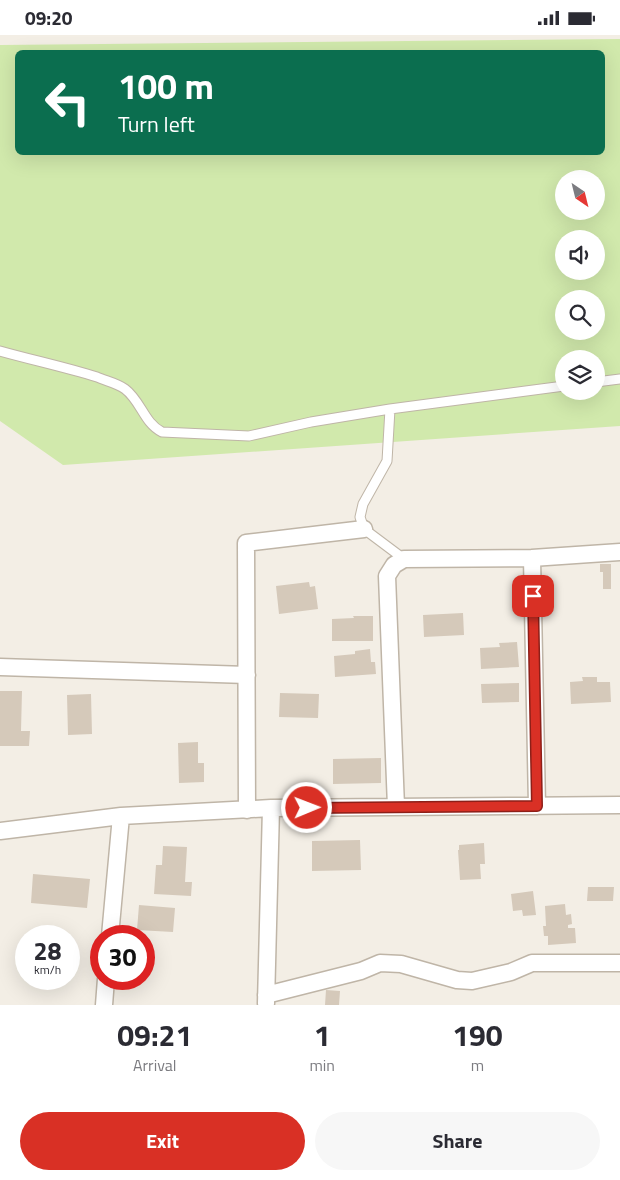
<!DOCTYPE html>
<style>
:root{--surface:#fff;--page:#f7f7f7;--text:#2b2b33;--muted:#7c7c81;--accent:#d93025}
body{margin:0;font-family:"Titillium Web",sans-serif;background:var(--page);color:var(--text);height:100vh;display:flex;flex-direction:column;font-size:19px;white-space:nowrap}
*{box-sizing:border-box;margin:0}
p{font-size:16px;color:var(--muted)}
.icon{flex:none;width:28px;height:28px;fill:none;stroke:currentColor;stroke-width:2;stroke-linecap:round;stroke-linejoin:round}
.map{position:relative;height:970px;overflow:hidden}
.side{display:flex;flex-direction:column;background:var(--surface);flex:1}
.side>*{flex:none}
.banner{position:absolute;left:15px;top:15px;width:590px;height:105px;border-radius:8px;box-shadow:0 5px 20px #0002;background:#0b6e4f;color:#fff;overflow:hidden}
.needle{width:32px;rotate:145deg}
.tools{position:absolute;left:555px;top:135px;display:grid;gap:10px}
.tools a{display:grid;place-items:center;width:50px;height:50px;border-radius:50%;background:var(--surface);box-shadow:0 5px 20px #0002;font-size:25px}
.speed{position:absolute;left:15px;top:890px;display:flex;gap:10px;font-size:25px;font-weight:700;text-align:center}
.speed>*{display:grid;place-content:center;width:65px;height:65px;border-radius:50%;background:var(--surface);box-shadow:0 5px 20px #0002;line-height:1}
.speed small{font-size:12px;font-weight:400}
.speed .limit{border:8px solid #d22;background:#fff;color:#111}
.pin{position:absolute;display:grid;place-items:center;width:42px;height:42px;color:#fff;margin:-21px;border-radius:10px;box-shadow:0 2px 8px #0006}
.me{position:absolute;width:55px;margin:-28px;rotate:89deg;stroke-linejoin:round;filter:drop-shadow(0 0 4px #0008)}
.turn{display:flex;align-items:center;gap:18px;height:105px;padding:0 20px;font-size:22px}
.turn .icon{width:65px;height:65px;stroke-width:2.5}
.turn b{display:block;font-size:35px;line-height:42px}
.eta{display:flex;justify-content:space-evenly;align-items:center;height:85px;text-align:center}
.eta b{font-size:30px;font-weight:700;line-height:35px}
.action{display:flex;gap:10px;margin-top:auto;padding:10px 20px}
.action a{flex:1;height:58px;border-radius:30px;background:var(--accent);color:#fff;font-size:20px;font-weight:700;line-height:58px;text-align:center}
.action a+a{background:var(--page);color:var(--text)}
.status{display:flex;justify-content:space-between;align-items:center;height:35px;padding:0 25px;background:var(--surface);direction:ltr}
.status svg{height:14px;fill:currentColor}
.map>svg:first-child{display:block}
</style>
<div class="status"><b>09:20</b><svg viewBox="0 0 49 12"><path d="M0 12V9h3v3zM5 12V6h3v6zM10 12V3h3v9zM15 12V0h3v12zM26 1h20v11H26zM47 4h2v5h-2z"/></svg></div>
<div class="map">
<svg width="620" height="970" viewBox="0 0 620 970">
<rect width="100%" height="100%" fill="#f3eee5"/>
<path fill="#d1e9ac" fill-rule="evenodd" d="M620,4V391L63,430L0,386V10ZM18,18H602V118H18ZM564,144H596V176H564ZM564,204H596V236H564ZM564,264H596V296H564ZM564,324H596V356H564Z"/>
<path fill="#d5c9ba" d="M600,529H611V554H603V537H600Z
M309,547L310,552L315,551L318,574L279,579L276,551Z
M463,578L464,600L424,602L423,580Z
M353,581H373V606H332V584L354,583Z
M517,607L519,632L481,634L480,613L500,612L499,608Z
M370,614L371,627H375L376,639L335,642L334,621L355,619V616Z
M582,642H597V647H610L611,667L571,669L570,647L583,646Z
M519,648V667L482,668L481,649Z
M0,656H22L21,696H30L29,711H0Z
M280,658L319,659L318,683L279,682Z
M91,659L92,699L68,700L67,660Z
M198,707V728H204V747L179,748L178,708Z
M381,723V748L333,749V724Z
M360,805L361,835L312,836V806Z
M484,808L485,829H480L481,844L460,845L458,815H459V810Z
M163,811L187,812L185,847H192L191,861L154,859L156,830H162Z
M33,839L90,844L87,873L31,868Z
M588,852H614L613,866H587Z
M533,856L536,880L523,881L522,875L513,876L511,859Z
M565,869L566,880L571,879L572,889L568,890V893H575L576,908L548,910V901H544L543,891H546L545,871Z
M139,870L175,873L173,897L137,895Z
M326,955L340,956L339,970H325Z"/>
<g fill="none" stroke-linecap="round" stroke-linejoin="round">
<defs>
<path id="lane" d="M0,316C32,325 65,332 97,342C106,346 117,348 125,354C141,366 144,388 162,397L249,401L311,387L390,374L564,351
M596,347L620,344
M390,374L387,426L363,469L360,482L364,494L404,524"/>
<path id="street" d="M0,632L247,640
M537,771L532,523L620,517
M396,772L387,541L394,530L404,524L532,523
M247,775L246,508L364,494
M0,796L121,781L271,773L620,770
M110,901L121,781
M266,960L361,936L380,928L401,929L457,945L472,946L511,937L532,928H620
M266,968L271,773
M104,970L106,944"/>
</defs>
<use href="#lane" stroke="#bfb5a7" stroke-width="11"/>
<use href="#street" stroke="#bfb5a7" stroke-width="19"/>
<use href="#lane" stroke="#fff" stroke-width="9"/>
<use href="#street" stroke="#fff" stroke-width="16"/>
</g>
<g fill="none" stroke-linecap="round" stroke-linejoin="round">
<defs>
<path id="route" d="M307,773L537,771L533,561"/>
</defs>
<use href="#route" stroke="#8d1f18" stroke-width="12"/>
<use href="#route" stroke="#d93025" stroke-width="9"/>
</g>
</svg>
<div class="tools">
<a><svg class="needle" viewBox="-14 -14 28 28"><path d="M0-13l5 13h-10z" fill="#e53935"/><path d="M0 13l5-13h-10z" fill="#7c7c81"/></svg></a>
<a><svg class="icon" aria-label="sound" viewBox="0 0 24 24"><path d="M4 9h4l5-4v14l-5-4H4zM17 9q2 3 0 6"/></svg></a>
<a><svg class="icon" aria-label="search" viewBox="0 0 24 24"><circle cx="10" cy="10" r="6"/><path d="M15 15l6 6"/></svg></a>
<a><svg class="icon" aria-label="layers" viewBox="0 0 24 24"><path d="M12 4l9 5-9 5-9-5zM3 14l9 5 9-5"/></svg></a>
</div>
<div class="speed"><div>28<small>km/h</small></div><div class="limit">30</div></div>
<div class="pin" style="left:533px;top:561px;background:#d93025"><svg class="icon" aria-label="arrive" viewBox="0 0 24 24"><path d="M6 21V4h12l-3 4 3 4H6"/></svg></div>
<svg class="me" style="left:307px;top:773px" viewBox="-20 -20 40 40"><circle r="17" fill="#d93025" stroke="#fff" stroke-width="3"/><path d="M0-11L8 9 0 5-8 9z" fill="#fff"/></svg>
<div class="banner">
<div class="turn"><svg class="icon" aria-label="left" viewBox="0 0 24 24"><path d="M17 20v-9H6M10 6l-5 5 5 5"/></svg><div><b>100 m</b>Turn left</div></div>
</div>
</div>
<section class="side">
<div class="eta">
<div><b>09:21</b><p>Arrival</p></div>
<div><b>1</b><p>min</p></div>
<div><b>190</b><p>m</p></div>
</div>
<div class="action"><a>Exit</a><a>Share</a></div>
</section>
